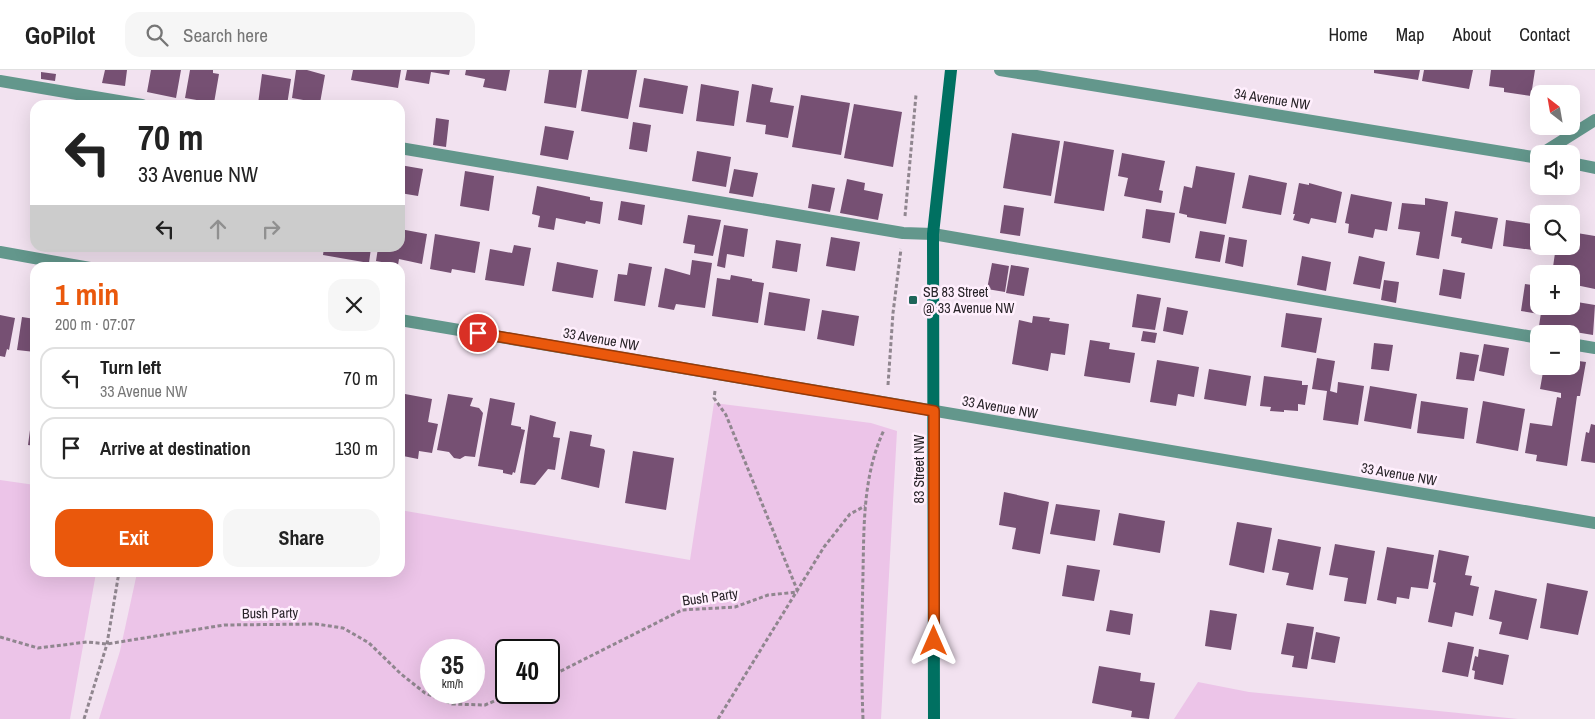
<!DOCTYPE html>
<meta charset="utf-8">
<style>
:root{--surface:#fff;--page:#f6f6f6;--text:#222;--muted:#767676;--line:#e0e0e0;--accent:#ea580c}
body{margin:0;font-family:"Archivo Narrow",sans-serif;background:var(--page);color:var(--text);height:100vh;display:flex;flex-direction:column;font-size:19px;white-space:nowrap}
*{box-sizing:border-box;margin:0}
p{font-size:16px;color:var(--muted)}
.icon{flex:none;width:28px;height:28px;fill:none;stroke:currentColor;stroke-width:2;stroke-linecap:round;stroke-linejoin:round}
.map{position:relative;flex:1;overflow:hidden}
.drawer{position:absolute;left:30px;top:192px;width:375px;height:315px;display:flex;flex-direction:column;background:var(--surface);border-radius:15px;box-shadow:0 5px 20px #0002}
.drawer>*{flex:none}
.banner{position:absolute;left:30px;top:30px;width:375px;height:152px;border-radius:15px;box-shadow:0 5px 20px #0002;background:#fff;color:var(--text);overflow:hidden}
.needle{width:32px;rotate:329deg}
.controls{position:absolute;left:1530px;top:15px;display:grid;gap:10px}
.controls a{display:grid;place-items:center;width:50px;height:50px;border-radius:10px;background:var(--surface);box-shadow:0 5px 20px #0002;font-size:25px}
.speed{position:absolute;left:420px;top:569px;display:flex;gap:10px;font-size:25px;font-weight:700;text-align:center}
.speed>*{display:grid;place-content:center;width:65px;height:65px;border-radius:50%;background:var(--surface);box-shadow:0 5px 20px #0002;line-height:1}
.speed small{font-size:12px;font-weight:400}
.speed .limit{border:2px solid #111;border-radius:8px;background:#fff;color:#111}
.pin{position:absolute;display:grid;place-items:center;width:42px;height:42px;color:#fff;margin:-21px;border:2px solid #fff;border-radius:50%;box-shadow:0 1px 5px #0007}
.me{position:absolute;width:55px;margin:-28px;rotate:0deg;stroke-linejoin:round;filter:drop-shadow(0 0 4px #0008)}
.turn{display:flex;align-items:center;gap:18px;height:105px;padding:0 25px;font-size:22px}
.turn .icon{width:65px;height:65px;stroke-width:2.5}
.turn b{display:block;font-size:35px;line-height:42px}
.lanes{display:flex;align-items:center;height:48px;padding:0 25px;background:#0003;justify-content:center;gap:25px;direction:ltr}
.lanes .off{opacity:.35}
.round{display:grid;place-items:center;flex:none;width:52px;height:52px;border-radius:15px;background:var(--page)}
.summary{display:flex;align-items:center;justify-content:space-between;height:85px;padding:0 25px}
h1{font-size:30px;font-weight:800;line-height:38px;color:var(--accent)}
.cta{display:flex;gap:10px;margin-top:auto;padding:10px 25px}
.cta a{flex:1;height:58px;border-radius:15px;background:var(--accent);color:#fff;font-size:20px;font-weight:800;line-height:58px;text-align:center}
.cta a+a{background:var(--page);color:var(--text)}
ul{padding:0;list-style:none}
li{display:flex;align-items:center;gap:15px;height:62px;margin:0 10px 8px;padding:0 15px;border:2px solid var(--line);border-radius:15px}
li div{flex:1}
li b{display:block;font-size:19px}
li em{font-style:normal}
header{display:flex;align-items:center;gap:30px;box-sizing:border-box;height:70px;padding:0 25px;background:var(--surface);border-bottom:1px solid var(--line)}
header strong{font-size:24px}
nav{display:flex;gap:28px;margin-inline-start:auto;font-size:18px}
.search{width:350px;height:45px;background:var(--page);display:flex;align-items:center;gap:12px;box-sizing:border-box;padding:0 18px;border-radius:15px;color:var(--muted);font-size:19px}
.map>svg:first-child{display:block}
</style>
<header>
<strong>GoPilot</strong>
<div class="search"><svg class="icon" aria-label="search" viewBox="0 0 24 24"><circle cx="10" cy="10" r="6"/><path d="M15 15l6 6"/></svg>Search here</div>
<nav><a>Home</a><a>Map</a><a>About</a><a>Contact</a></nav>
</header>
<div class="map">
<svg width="1595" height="649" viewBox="0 0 1595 649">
<rect width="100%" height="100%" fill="#f2e2f0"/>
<path fill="#ecc4e8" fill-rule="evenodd" d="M714,333L871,353L897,361L881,649H99L120,581L137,503L400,502V440L690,490ZM431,580H474V622H431ZM506,580H549V622H506Z
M0,410L35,415V502L96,503L70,649H0Z
M1198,612L1249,622L1518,649H1174Z"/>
<path fill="#765073" d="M105,0H127L125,16L102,13Z
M151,0H181L176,28L147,22Z
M190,0H213V3L219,4L214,33L185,28Z
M296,0H307L325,5L320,33L292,28Z
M353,0H401L398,18L351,10Z
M407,0H450L449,5L431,2L429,14L405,10Z
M466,0H510L506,21L483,17L485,9L465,5Z
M549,0H582L576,38L544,33Z
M588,0H637L628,49L581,41Z
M1374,0H1420L1418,10L1374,3Z
M1424,0H1473L1469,19L1422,11Z
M1491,0H1535L1531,26L1504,22V18L1489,16Z
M41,2L56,4L55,11L41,9Z
M262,4L291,9L287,35L258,34Z
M644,8L688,16L683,44L639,37Z
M701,14L739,21L734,56L696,51Z
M752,14L773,18L770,32L794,36L788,68L765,64L766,55L746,52Z
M801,25L850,33L841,85L792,77Z
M854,34L902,42L893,97L844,88Z
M436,48L449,50L446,77L433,75Z
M633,52L651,55L647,82L629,79Z
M545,56L574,61L568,90L540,85Z
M1012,63L1060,71L1051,126L1003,118Z
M1064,71L1114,80L1104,141L1054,133Z
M697,81L731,87L726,117L692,111Z
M1122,83L1165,91L1159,120L1163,121L1161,133L1124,126L1128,108L1118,106Z
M400,95L423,99L418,126L400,123Z
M1196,96L1235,103L1226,154L1187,147V145L1179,143L1184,116L1192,118Z
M734,99L758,103L753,127L729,123Z
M465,101L494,106L489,141L460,136Z
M1249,105L1287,113L1281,145L1242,138Z
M847,109L865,113L864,120L883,124L878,150L840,143Z
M1299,113L1309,115V113L1342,122L1336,153L1311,148L1309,154L1293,150L1295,144H1293Z
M812,114L835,118L830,142L808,138Z
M537,116L590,127V130L603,132L600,154L586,151L585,154L556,148L554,160L538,157L540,146L532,144Z
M1351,124L1392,132L1387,161L1375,159L1373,168L1348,163L1349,154L1345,153Z
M1425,128L1448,132L1439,189L1416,185L1420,162L1398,159L1402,133L1425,135Z
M621,131L645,135L642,155L618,150Z
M1004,135L1024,138L1020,166L1000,163Z
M1146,139L1175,143L1170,173L1142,168Z
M1455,141L1498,148L1492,179L1461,173L1462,168L1451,166Z
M688,145L721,150L713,186L694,183L695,175L683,173Z
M1506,150L1539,155V176H1548L1547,182L1503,176Z
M724,155L748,159L744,187L727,184L725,198L717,196Z
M400,159L427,164L422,194L399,189L398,195L376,191L378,178H400Z
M1200,161L1225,165L1220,192L1195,188Z
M1571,162L1595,166V219L1571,214V204H1552L1556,176H1571Z
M435,164L480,172L475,203L452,199L451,203L430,199Z
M831,167L860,172L855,201L826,196Z
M1229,167L1247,170L1243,197L1225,193Z
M776,170L801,174L797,202L772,198Z
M514,175L531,178L524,216L485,210L490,179L512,183Z
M324,178H371L369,193L323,185Z
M1302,186L1331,192L1326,221L1297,215Z
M1359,186L1385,192L1380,219L1353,214Z
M692,190L712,193L705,238L676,234L674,240L658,237L665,198L690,205Z
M557,192L598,200L593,228L552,221Z
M629,193L652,197L645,236L614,231L618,204L627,205Z
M992,193L1009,196L1005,222L987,219Z
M1011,195L1029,198L1024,226L1006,223Z
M1443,199L1465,203L1461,229L1439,225Z
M731,205L752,209V211L764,213L758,253L712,246L717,208L730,210Z
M1384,210L1399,212L1396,233L1381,230Z
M1525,214L1539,216V244L1521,241Z
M769,222L810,229L805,261L764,255Z
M1137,224L1161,228L1155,260L1132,257Z
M1571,231L1595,235L1593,265L1539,256L1542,236H1571Z
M1167,237L1188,241L1183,265L1163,261Z
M822,240L859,246L854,276L817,269Z
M1286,243L1322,248L1316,283L1281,277Z
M0,245L15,248L9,280L7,279L5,287L0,286Z
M1033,246L1050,248L1049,251L1069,254L1065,285L1051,283L1048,301L1012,294L1019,250L1032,253Z
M22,247L35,249V282L17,280Z
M1143,261L1157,263L1155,273L1141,271Z
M1090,270L1110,273L1109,279L1135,283L1130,313L1084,306Z
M1374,273L1393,275L1389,301L1371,299Z
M1484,274L1509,278L1504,306L1479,301Z
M1460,282L1479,285L1474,311L1456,309Z
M1317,288L1335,291L1330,321L1337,323L1338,312L1364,316L1358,355L1323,350L1327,321L1312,319Z
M1157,290L1199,297L1194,327L1178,324L1176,336L1150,332Z
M1571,290L1586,292L1580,326H1577L1567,396L1536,391L1537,385L1525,383L1530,353L1552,356L1557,327L1561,328V323L1540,319L1543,302L1548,303L1549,296H1571Z
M1209,299L1251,306L1246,336L1204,329Z
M1264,306L1302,311V315H1308L1305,335L1298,334V341L1284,340V342L1270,341L1271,337L1260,336Z
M1370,316L1417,324L1411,359L1364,351Z
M405,324L432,329L428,352L438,354L432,383L419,381L418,389L403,386L405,379L400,378V350Z
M448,324L473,328L470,336L479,338L483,343L475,387L465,386L460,389L454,388L449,382L437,380Z
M490,328L515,333L511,355L521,357V359L525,360L515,403L513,402L512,405L503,403V400L478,396Z
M34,330H35V376L28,375Z
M1421,331L1468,338L1464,369L1417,363Z
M1483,331L1525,339L1518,381L1476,373Z
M530,345L556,352L553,367L560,368L555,400L548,399L535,415L520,413Z
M1591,354L1595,355V393L1581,391L1586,362L1589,363Z
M570,361L592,365L590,376L604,379L605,381L599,418L561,409Z
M633,381L674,388L666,440L625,433Z
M1004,422L1049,432L1040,484L1012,479L1016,458L999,455Z
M1056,434L1100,440L1095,471L1050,464Z
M1119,443L1165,451L1160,483L1113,475Z
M1237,452L1272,458L1264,503L1229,495Z
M1278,469L1321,477L1313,520L1286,515L1289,503L1272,500Z
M1335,474L1375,481L1366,534L1344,531L1348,508L1329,505Z
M1387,477L1434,485L1428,519L1411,517L1409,529L1397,527L1396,534L1377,530Z
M1439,480L1469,486L1465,505L1472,506L1470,515L1479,517L1473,546L1455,542L1452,557L1428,552L1436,513L1433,512Z
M1067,495L1100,500L1094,531L1062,526Z
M1547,513L1588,521L1578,565L1540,558Z
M1495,520L1537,529L1528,570L1499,564L1502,552L1489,549Z
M1110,540L1133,544L1130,565L1106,561Z
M1210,540L1237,544L1231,580L1205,576Z
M1287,553L1314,557L1307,599L1292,597L1294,586L1281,584Z
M1316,562L1340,567L1335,593L1311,589Z
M1448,572L1474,577L1468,607L1442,602Z
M1479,579L1509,585L1503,615L1474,609L1475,601L1472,600L1475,586L1478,587Z
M1099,596L1141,603L1140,611L1155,613L1149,649L1131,647L1132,641L1092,633Z"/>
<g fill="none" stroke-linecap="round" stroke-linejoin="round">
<path stroke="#90868f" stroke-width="3" stroke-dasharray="4 2.5" stroke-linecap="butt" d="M905,146L916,25
M888,315L893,243L901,179
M715,321L714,328L726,345L798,522
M0,567L38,578L87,572L107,574L224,555L316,554L343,558L369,573L401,604L425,623L452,634L485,635L516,622
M549,607L682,540L735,537L768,525L798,522
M84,649L107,574L119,502
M718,649L824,477L850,444L865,436
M863,649C861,600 862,552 863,503C864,454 863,405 884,360"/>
<path stroke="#63978c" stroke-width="12" d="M0,11L142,35
M400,78L903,163L933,164L1539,268
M1571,274L1595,278"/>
<path stroke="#63978c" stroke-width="12" d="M1000,0L1539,88
M1541,84L1595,50
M1571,93L1595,98
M0,182L90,198
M400,250L1595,453"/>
<path stroke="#007061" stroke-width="12" d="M934,649L933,164L951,0"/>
</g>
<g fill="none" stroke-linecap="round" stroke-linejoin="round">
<defs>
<path id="route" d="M478,263L934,341V571"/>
</defs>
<use href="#route" stroke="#983908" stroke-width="12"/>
<use href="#route" stroke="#ea580c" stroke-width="9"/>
</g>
<rect fill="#1e6559" stroke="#ffeffd" stroke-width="2" x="908" y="225" width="10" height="10" rx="2.5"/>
<g text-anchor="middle" stroke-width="5" stroke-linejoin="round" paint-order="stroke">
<g font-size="14" fill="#282328" stroke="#ffeffd">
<text transform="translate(1272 29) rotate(9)" y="5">34 Avenue NW</text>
<text transform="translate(601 269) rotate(10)" y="5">33 Avenue NW</text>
<text transform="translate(1000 337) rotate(10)" y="5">33 Avenue NW</text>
<text transform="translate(919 399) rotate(-90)" y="5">83 Street NW</text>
<text transform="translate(1399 404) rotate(10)" y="5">33 Avenue NW</text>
<text transform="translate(710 527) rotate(-8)" y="5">Bush Party</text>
<text transform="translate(270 543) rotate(-1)" y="5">Bush Party</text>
</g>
<g font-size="14" fill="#282328" stroke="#ffeffd" text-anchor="start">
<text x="923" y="227">SB 83 Street<tspan x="923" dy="16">@ 33 Avenue NW</tspan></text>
</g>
</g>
</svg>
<div class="controls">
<a><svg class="needle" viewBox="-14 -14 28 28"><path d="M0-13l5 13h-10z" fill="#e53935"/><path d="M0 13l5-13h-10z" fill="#767676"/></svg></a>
<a><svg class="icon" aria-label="sound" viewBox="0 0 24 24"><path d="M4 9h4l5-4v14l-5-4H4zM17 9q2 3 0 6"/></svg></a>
<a><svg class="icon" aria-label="search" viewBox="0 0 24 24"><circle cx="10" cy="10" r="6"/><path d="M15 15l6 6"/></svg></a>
<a>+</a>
<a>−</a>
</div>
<div class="speed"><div>35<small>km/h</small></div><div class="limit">40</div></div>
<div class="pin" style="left:478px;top:263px;background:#d93025"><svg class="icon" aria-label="arrive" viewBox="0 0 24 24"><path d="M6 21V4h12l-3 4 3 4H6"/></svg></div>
<svg class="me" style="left:934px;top:571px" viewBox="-20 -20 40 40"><path d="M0-17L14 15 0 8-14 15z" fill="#ea580c" stroke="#fff" stroke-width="4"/></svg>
<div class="banner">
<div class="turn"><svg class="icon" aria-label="left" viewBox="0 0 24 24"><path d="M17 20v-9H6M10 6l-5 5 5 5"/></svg><div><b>70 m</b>33 Avenue NW</div></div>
<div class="lanes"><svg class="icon" aria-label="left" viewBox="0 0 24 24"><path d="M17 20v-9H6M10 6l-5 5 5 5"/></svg><svg class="icon off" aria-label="ahead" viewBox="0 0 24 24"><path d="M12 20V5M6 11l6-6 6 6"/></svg><svg class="icon off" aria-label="right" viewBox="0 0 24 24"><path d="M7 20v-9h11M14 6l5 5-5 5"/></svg></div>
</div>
<section class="drawer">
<div class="summary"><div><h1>1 min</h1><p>200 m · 07:07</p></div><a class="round"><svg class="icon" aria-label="close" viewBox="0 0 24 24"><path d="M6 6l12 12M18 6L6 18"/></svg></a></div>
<ul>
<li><svg class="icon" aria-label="left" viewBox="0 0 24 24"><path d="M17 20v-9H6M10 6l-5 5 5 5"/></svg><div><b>Turn left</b><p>33 Avenue NW</p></div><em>70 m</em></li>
<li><svg class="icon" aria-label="arrive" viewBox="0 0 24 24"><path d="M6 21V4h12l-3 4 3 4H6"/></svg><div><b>Arrive at destination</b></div><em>130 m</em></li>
</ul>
<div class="cta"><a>Exit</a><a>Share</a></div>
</section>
</div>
